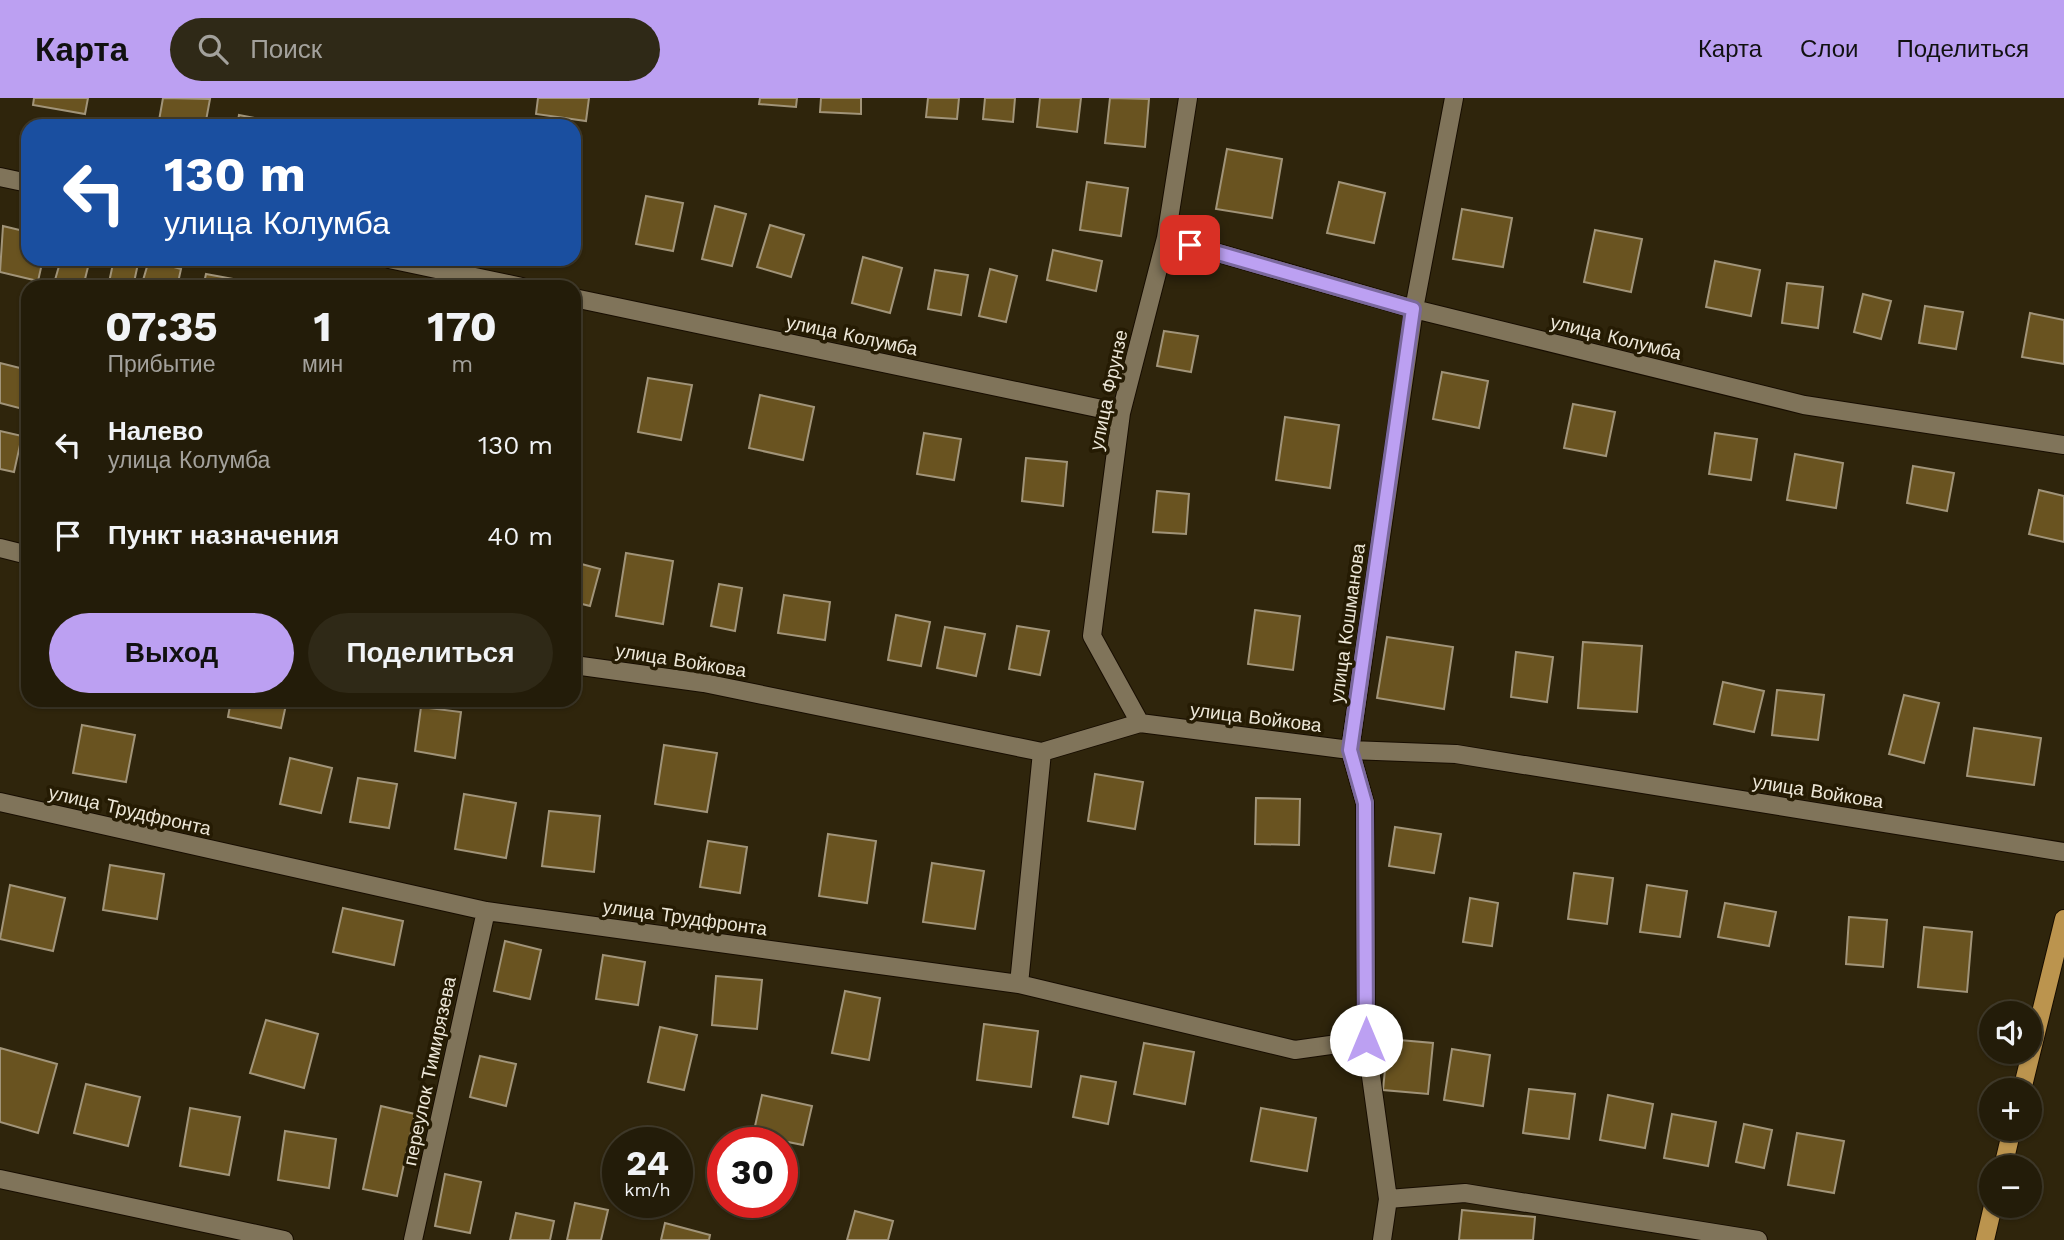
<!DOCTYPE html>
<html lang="ru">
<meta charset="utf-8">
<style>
:root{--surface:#231c09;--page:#2f2917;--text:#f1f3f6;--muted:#a3a19c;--line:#403a2a;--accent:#bca0f2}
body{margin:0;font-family:"Work Sans",sans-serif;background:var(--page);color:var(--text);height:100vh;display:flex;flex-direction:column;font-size:26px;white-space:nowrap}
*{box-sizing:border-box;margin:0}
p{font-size:23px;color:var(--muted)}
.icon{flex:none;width:38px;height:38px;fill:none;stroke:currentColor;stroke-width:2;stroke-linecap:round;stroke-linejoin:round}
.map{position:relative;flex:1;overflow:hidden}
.panel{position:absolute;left:21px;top:182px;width:560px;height:427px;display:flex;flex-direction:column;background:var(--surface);border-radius:21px;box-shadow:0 2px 5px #0004,0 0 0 2px var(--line)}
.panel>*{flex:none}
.guide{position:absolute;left:21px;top:21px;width:560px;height:147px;border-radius:21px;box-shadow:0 2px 5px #0004,0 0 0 2px var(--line);background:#1a4fa0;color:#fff;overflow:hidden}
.fabs{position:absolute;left:1979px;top:903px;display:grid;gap:14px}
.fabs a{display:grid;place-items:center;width:63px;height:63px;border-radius:50%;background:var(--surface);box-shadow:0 2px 5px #0004,0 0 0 2px var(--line);font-size:35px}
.speed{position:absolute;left:602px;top:1029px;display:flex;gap:14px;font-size:35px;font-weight:700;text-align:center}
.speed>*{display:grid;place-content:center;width:91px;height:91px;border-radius:50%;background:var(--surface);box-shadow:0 2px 5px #0004,0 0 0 2px var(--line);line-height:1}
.speed small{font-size:18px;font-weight:400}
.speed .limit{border:10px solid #d22;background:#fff;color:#111}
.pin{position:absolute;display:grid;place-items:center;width:60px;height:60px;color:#fff;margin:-30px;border-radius:14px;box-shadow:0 4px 10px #0006}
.me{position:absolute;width:77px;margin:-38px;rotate:0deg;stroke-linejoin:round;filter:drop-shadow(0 0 5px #0008)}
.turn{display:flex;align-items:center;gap:24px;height:147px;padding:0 28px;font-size:32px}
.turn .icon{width:91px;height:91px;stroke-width:2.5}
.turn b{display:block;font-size:49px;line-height:60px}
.eta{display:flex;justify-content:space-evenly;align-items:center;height:119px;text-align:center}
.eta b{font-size:42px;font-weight:700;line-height:49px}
.button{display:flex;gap:14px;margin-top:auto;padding:14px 28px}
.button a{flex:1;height:80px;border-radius:42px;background:var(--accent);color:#111;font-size:28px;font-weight:700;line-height:80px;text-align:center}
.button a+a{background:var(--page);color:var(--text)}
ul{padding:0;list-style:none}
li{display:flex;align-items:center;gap:21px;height:91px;padding:0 28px}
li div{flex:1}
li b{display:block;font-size:26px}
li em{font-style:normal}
header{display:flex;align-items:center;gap:42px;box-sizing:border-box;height:98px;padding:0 35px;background:var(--accent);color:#111}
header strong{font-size:33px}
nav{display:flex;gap:38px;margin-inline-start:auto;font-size:24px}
.search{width:490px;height:63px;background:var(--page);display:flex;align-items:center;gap:18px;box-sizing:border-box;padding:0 24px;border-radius:38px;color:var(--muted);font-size:26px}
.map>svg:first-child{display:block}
</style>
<header>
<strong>Карта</strong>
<div class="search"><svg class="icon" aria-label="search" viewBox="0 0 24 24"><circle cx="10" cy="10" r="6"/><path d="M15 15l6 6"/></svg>Поиск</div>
<nav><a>Карта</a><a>Слои</a><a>Поделиться</a></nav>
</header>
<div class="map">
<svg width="2064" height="1142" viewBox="0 0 2064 1142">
<rect width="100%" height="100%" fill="#2f250c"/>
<path fill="#695320" stroke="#a19479" stroke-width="2" d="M34,0H88L85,16L33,7Z
M163,0L210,1L205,28H158Z
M538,0H589L586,23L536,16Z
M760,0H797L796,9L759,6Z
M821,0H861V16L820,14Z
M928,0H959L957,21L926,19Z
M985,0H1015L1013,24L983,21Z
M1040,0H1081L1077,34L1037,29Z
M1110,0L1149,1L1145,49L1105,45Z
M239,17L275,24L274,28H237Z
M1227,51L1282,61L1272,120L1216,111Z
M1087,84L1128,90L1121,138L1080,132Z
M1339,84L1385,95L1374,145L1327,135Z
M646,98L683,105L673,153L636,146Z
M715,108L746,116L732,168L702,161Z
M1462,111L1512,120L1503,169L1453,161Z
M770,127L804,137L791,179L757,169Z
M3,128L28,134V161H43L38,183L0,174Z
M1595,132L1642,141L1631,194L1584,184Z
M1053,152L1102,163L1096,193L1047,182Z
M863,159L902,170L890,215L852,205Z
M61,161H90L83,189L55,182Z
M114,161H139L133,189H108Z
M149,162L181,171L177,189H141Z
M1715,163L1760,172L1751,218L1706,209Z
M990,171L1017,178L1006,224L979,218Z
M935,172L968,177L961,217L928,211Z
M206,176L250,184V189H203Z
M1787,185L1823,189L1818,230L1782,225Z
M1863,196L1891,203L1881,241L1854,234Z
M1925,208L1963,214L1956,251L1919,245Z
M2030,215L2064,222V266L2022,259Z
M1164,233L1198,238L1191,274L1157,268Z
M0,265L28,272L23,311L0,305Z
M1442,274L1488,283L1479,330L1433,321Z
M648,280L692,287L681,342L638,334Z
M760,297L814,309L803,362L749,350Z
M1573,306L1615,314L1606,358L1564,350Z
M1285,319L1339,327L1330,390L1276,382Z
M0,333L22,338L14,374L0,371Z
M924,335L961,341L954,382L917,376Z
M1715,335L1757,341L1751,382L1709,376Z
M1795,356L1843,365L1836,410L1787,402Z
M1026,360L1067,364L1063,408L1022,403Z
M1913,368L1954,375L1947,413L1907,405Z
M2039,392L2064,398V444L2029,436Z
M1157,393L1189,396L1186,436L1153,434Z
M626,455L673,463L663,526L616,518Z
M574,464L600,471L590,508L574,504Z
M719,486L742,490L735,533L711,528Z
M784,497L830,504L825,542L778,535Z
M1255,512L1300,518L1293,572L1248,566Z
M896,517L930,524L921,568L888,562Z
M1017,528L1049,533L1040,577L1009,571Z
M945,529L985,536L976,578L937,570Z
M1387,539L1453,549L1444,611L1377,600Z
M1583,544L1642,548L1637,614L1578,610Z
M1516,554L1553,559L1547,604L1511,599Z
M1723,584L1764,593L1754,634L1714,626Z
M1777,592L1824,597L1818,642L1772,637Z
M1904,597L1939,605L1924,665L1889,656Z
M231,602H287L281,630L228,619Z
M421,609L461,614L455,660L415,653Z
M82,627L135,637L126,684L73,675Z
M1974,630L2041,640L2034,687L1967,678Z
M664,647L717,655L707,714L655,706Z
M290,660L332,670L321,715L280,706Z
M1095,676L1143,684L1135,731L1088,723Z
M358,680L397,686L389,730L350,724Z
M464,696L516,705L506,760L455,751Z
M1256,700L1300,701L1299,747L1255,746Z
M549,713L600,718L594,774L542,768Z
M1395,729L1441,736L1434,775L1389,768Z
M828,736L876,743L867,805L819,798Z
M708,743L747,749L740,795L700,789Z
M932,765L984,773L975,831L923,824Z
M110,767L164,776L157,821L103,812Z
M1574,775L1613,780L1607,826L1568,821Z
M10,787L65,800L53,853L0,841Z
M1647,787L1687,793L1680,839L1640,834Z
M1470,800L1498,805L1492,848L1463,844Z
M1725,805L1776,814L1769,848L1718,839Z
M343,810L403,823L394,867L333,854Z
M1849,819L1887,822L1883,869L1846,866Z
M1924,829L1972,834L1967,894L1918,889Z
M505,843L541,852L530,901L494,893Z
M603,857L645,864L638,907L596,901Z
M716,878L762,882L757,931L712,927Z
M845,893L880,900L869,962L832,955Z
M266,922L318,936L304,990L250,975Z
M984,926L1038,933L1031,989L977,982Z
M660,929L697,937L684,992L648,984Z
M1388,941L1433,945L1428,996L1383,992Z
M1144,945L1194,954L1185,1006L1134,996Z
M0,950L57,966L38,1035L0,1024Z
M1452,951L1490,957L1483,1008L1444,1002Z
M480,958L516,966L506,1008L470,999Z
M1081,978L1116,984L1108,1026L1073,1019Z
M86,986L140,999L128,1048L74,1035Z
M1529,991L1575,996L1569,1041L1523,1035Z
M762,997L812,1008L803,1047L753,1037Z
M1608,997L1653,1006L1645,1050L1600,1042Z
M381,1008L415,1016L397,1098L363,1091Z
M190,1010L240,1019L229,1077L180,1068Z
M1261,1010L1316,1020L1307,1073L1251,1063Z
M1672,1016L1716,1024L1708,1068L1664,1060Z
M1744,1026L1772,1032L1764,1070L1736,1064Z
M285,1033L336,1041L329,1090L278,1082Z
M1797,1035L1844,1043L1834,1095L1788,1087Z
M445,1076L481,1084L470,1135L435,1128Z
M575,1105L608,1112L601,1142H567Z
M1462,1112L1535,1119L1533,1142H1459Z
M855,1113L893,1123L888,1142H847Z
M516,1115L554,1123L550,1142H510Z
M665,1125L710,1137L709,1142H661Z"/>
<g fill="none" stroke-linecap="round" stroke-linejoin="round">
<defs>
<path id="minor" d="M0,79L28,85
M1166,140L1414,211L1804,307L2064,347
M389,161L522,189
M574,200L1121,315
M0,450L28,457
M574,567L704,585L1042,654L1140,625L1350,652L1456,656L2064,754
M1140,625L1092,538L1121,315L1166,140L1188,0
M0,704L486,813L1019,886L1295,952L1366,942
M1019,886L1042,654
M0,1081L284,1142
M1388,1101L1465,1095L1758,1142
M413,1142L486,813
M1382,1142L1388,1101L1366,942L1365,705L1350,652L1414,211L1454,0"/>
<path id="primary" d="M2022,992L2064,821
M2003,1069L2012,1031
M1985,1142L1993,1108"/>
</defs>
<use href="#minor" stroke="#170d00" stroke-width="20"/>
<use href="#primary" stroke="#170d00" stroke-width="20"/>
<use href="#minor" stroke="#80745a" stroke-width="18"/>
<use href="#primary" stroke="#bb944e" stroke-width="18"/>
</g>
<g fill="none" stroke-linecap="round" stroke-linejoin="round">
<defs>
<path id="route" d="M1190,147L1413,211L1350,652L1365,705L1366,942"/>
</defs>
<use href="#route" stroke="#7a689d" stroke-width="18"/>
<use href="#route" stroke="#bca0f2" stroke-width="12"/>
</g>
<g text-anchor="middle" stroke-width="7" stroke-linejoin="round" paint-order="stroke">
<g font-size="19" fill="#ede7d8" stroke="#251b03">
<text transform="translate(852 237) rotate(12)" y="7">улица Колумба</text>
<text transform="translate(1616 239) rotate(14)" y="7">улица Колумба</text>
<text transform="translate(1108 292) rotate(-78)" y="7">улица Фрунзе</text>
<text transform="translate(1347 525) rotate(-82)" y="7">улица Кошманова</text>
<text transform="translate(681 562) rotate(9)" y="7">улица Войкова</text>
<text transform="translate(1256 619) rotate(7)" y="7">улица Войкова</text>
<text transform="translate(1818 693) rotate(9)" y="7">улица Войкова</text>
<text transform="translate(130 712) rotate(13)" y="7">улица Трудфронта</text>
<text transform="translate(685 819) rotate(8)" y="7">улица Трудфронта</text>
<text transform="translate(429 973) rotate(-78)" y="7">переулок Тимирязева</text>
</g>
</g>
</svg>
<div class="fabs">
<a><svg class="icon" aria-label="sound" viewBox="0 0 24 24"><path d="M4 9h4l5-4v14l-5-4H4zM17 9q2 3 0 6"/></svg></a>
<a>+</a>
<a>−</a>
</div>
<div class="speed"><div>24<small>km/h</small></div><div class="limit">30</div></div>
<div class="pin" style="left:1190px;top:147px;background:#d93025"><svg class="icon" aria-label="arrive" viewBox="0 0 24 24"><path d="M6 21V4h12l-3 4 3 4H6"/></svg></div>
<svg class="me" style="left:1366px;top:942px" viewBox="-20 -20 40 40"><circle r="19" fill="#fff"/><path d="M0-13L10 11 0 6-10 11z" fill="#bca0f2"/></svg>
<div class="guide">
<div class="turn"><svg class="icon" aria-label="left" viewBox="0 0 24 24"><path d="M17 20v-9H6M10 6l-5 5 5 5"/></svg><div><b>130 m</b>улица Колумба</div></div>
</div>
<section class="panel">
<div class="eta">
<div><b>07:35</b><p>Прибытие</p></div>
<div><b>1</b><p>мин</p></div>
<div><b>170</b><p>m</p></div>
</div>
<ul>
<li><svg class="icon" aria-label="left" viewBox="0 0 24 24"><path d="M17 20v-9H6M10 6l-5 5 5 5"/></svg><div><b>Налево</b><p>улица Колумба</p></div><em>130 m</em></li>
<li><svg class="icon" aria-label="arrive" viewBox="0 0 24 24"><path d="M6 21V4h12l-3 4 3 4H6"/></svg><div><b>Пункт назначения</b></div><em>40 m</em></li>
</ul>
<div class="button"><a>Выход</a><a>Поделиться</a></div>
</section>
</div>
